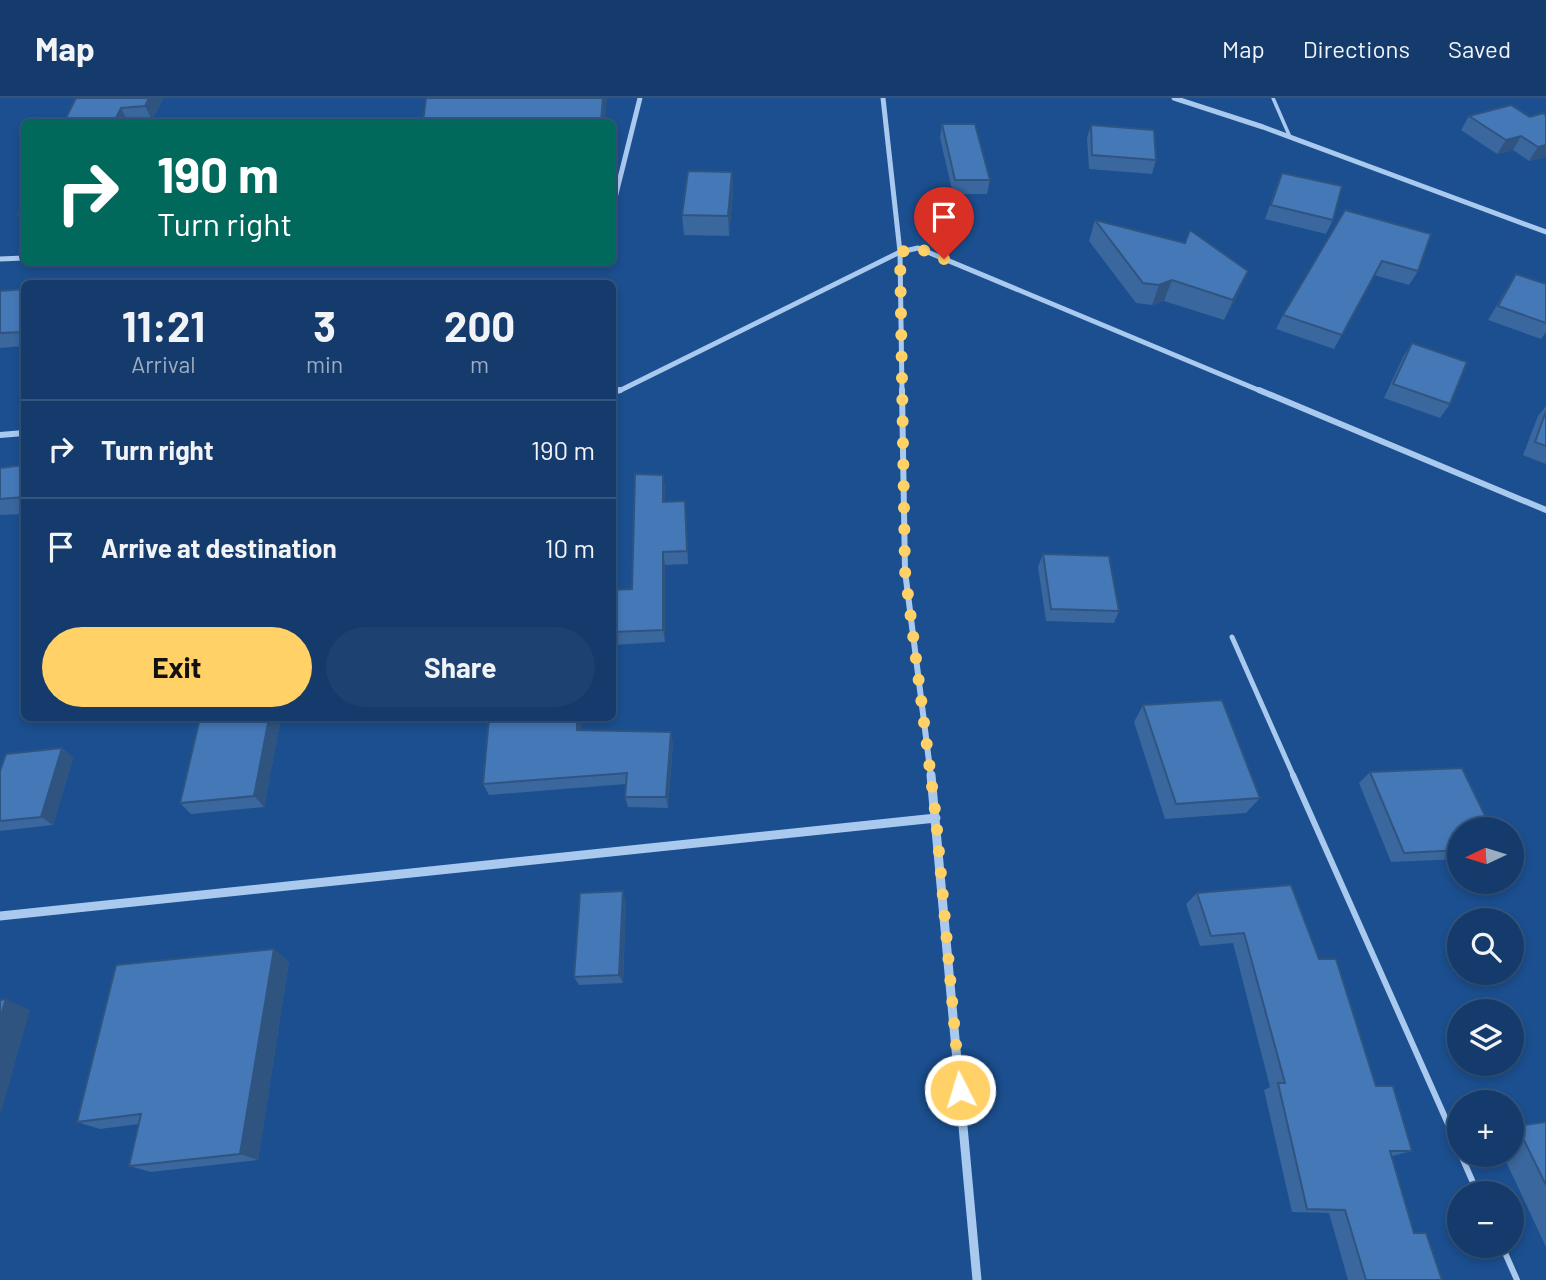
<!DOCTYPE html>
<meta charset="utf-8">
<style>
:root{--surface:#143b6b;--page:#1d4271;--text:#f1f3f6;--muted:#9dadc1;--line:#33557e;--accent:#ffd166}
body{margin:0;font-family:Barlow,sans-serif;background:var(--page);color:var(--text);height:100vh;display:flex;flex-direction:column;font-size:26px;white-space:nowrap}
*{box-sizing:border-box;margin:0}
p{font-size:23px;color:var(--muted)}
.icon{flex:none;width:38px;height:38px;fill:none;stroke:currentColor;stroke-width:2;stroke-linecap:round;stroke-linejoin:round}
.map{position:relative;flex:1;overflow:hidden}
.panel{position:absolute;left:21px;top:182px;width:595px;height:441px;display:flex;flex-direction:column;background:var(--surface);border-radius:10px;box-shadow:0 4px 10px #0003,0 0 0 2px var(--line)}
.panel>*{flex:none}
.top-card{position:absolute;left:21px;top:21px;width:595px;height:147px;border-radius:10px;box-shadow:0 4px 10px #0003,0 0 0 2px var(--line);background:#00695c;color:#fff;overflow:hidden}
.needle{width:46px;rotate:266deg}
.controls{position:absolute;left:1447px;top:719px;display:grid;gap:14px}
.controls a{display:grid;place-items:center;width:77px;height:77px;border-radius:50%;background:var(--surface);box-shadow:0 4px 10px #0003,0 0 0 2px var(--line);font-size:35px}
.pin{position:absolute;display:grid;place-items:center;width:60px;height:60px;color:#fff;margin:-72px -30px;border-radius:50% 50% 50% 0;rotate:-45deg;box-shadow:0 0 7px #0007}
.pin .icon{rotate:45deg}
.me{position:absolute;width:77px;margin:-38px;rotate:355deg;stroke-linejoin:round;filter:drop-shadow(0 0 5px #0008)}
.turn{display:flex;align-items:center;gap:24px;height:147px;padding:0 21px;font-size:32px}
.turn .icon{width:91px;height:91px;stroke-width:2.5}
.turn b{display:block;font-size:49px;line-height:60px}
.eta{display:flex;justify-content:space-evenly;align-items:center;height:119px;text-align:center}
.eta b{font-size:42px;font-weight:700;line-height:49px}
.cta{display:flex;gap:14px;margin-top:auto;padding:14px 21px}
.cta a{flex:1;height:80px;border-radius:42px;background:var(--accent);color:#111;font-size:28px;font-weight:700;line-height:80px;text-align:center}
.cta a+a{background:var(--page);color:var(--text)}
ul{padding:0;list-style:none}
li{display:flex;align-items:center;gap:21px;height:98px;padding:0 21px;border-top:2px solid var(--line)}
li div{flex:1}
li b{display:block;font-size:26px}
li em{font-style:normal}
header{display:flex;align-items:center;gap:42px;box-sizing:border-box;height:98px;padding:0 35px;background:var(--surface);border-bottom:2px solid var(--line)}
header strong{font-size:33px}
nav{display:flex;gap:38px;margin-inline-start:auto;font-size:24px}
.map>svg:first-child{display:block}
</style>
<header>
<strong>Map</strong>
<nav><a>Map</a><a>Directions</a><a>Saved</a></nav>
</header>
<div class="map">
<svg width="1546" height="1182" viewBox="0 0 1546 1182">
<rect width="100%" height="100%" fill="#1b4f8f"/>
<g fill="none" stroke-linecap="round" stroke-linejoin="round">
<path stroke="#a9c9ee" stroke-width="3.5" d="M1273,0L1290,39"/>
<path stroke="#a9c9ee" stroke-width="5" d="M1232,539L1294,679"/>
<path stroke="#a9c9ee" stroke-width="6" d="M1293,677L1460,1053
M1461,1057L1478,1096
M1502,1148L1517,1182"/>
<path stroke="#a9c9ee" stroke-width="5" d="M883,0L900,154L902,294
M1174,0L1263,29L1546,134
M612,112L640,0
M0,161L24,160
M612,293H619L900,154L918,150L1263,294"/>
<path stroke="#a9c9ee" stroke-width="6" d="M902,292L905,473L931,679
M1259,292L1546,412
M612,293L620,292
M0,337L24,335"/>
<path stroke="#a9c9ee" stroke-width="9" d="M931,677L977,1182
M0,818L936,720"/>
</g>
<path fill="#3a679d" d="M76,0H163L152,22L128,24H64Z
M1511,7L1546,59L1529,63L1513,52L1497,56L1461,32L1469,18Z
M942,26L990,82L987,96H953L940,40Z
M1091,27L1156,62L1152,76L1089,71L1087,40Z
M732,74L733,94L729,138L684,137L682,117Z
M1282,75L1333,122L1326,136L1265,121L1276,89Z
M24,104V126L18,116Z
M1345,112L1418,173L1409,187L1374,177L1334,251L1276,231L1283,217Z
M1095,122L1239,194L1224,222L1164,203L1152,207L1136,205L1089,143Z
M1516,176L1546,186V234L1541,241L1488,222L1507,190Z
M24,191V248L0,250V193Z
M1412,245L1450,306L1440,320L1384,300L1403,259Z
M1546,308V366L1523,357L1538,318Z
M24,367V416L0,417V370Z
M663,377L665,390V404L686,417L688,466L665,467V544L612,547V492L632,491Z
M1043,456L1119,513L1114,525L1046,523L1038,469Z
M1143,607L1260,700L1246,715L1165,721L1134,624Z
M281,620L264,709L191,716L180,705Z
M489,620H581V632L673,645L668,710L628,709L625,699L626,686L489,697L483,686Z
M62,650L73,660L53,727L0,733V673Z
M1370,674L1460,732V761L1391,764L1359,685Z
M1197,795L1319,861L1376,988L1412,1053L1392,1058L1414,1135L1442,1182H1348L1329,1115L1292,1114L1264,992L1270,989L1233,845L1200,848L1186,806Z
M626,803L623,885L579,887L574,879Z
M289,863L258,1062L151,1074L129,1068L139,1026L100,1031L77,1024Z
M1546,1024V1149L1503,1057H1512V1029Z"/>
<path fill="#305480" d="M149,0H163L152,22L145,8Z
M603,0H607L605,24H601Z
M121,10L128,24H114Z
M1521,38L1513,52L1497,56L1506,42Z
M1546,47V59L1529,63L1538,49Z
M732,74L733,94L729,138L728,118Z
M1248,173L1239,194L1224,222L1233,202Z
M1172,182L1164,203L1152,207L1159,187Z
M663,377L665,390V418L663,404Z
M663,454L665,467V544L663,532Z
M269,620H281L264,709L254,698Z
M577,620H581V644L577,632Z
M671,634L673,645L668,710L666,699Z
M62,650L73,660L53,727L41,719Z
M623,793L626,803L623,885L619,877Z
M274,851L289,863L258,1062L240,1056Z
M6,901L30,912L0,1018V920Z"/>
<path fill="#4478b7" stroke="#305480" stroke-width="2" d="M76,0H149L145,8L121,10L114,24H64Z
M426,0H603L601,24H423Z
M1511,7L1530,19L1543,15L1546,18V47L1538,49L1521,38L1506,42L1469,18Z
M942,26H975L990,82H955Z
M1091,27L1154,32L1156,62L1092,57Z
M688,73L732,74L728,118L682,117Z
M1282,75L1342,88L1333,122L1271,107Z
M24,104V116H18Z
M1345,112L1431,136L1418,173L1382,163L1342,237L1283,217Z
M1095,122L1185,145L1190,132L1248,173L1233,202L1172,182L1159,187L1143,185Z
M1516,176L1546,186V225L1498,208Z
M24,191V234L0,235V193Z
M1412,245L1467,264L1450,306L1393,286Z
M1546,313V348L1535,344Z
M24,367V399L0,401V370Z
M635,376L663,377V404L685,403L687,453L663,454V532L612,534V492L632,491Z
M1043,456L1109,458L1119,513L1051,511Z
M1222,602L1260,700L1176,706L1143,607Z
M200,620H269L254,698L180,705Z
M489,620H577V632L671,634L666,699H625L627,675L483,686Z
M62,650L41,719L0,723V673L6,656Z
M1462,670L1492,732H1460V752L1404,755L1370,674Z
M1291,787L1319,861H1336L1376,988H1393L1412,1053H1390L1414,1135H1426L1442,1182H1366L1345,1112L1307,1111L1278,985H1285L1244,835L1211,838L1197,795Z
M623,793L619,877L574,879L580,795Z
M274,851L240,1056L129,1068L141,1016L77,1024L116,867Z
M6,901L0,920V902Z
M1546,1024V1087L1517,1028Z"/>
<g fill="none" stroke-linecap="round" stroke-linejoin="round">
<path stroke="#ffd166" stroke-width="12" stroke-dasharray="0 21.6" d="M944,161L918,150L900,154L905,473L936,720L960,992"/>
</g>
</svg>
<div class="controls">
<a><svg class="needle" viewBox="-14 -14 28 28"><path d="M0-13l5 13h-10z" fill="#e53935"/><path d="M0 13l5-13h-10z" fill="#9dadc1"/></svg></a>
<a><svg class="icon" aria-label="search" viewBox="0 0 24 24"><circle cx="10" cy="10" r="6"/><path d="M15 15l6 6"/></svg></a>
<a><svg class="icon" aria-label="layers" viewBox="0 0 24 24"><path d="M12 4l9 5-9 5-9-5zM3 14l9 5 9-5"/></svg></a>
<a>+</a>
<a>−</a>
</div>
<div class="pin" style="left:944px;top:161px;background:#d93025"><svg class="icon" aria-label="arrive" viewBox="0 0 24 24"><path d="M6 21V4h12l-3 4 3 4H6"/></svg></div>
<svg class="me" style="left:960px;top:992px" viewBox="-20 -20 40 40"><circle r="17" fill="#ffd166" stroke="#fff" stroke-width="3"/><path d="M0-11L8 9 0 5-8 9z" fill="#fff"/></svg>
<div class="top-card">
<div class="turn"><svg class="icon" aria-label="right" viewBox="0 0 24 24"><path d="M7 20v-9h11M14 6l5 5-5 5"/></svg><div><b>190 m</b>Turn right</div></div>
</div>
<section class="panel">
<div class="eta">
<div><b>11:21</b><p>Arrival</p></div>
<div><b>3</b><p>min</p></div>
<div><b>200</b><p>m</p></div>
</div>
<ul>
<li><svg class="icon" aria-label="right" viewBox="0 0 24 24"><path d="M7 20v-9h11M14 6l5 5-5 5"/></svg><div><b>Turn right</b></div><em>190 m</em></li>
<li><svg class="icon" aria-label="arrive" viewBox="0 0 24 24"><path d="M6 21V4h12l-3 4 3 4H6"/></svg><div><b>Arrive at destination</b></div><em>10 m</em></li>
</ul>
<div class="cta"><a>Exit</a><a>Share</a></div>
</section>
</div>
